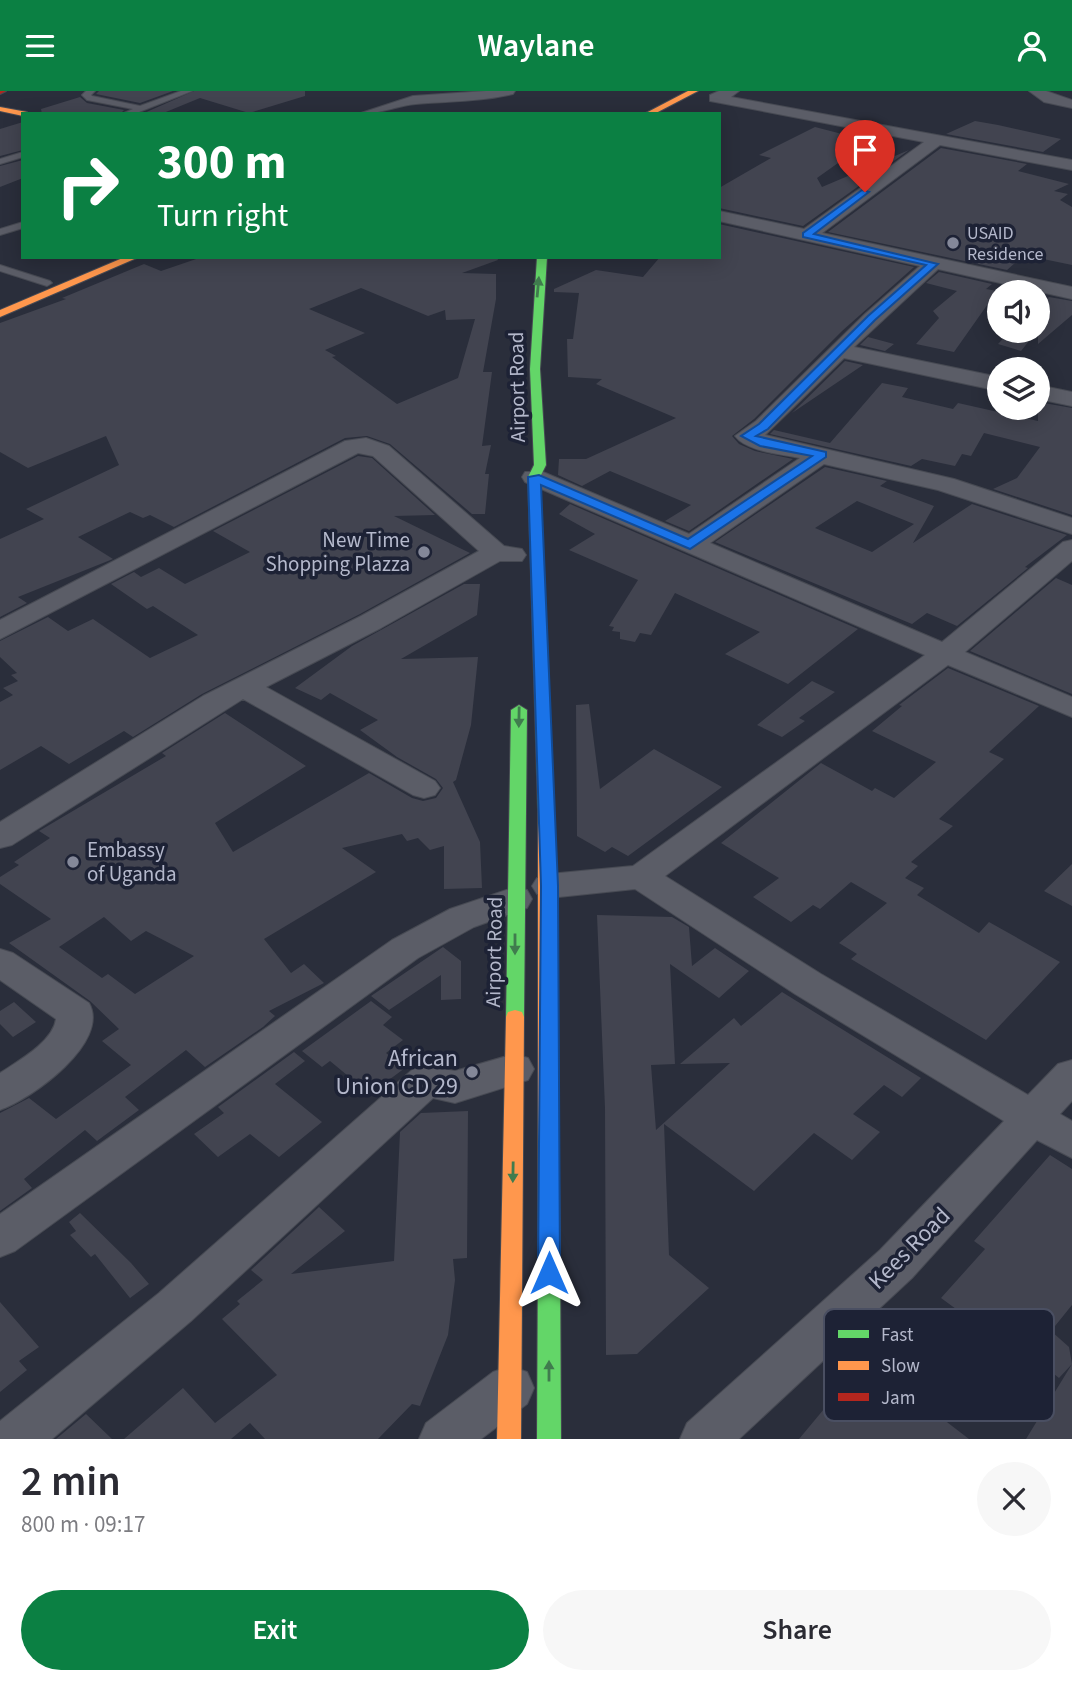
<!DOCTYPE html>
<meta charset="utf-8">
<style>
:root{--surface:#fff;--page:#f7f7f7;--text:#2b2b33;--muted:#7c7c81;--accent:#0b8043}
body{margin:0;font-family:"Source Sans 3",sans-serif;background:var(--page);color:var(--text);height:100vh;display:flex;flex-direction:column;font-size:26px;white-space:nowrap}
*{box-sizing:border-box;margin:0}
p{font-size:23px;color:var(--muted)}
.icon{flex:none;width:38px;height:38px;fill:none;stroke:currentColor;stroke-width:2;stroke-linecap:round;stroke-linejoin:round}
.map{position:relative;height:1348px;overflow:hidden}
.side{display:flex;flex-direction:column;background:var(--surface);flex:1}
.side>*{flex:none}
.guide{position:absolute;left:21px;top:21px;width:700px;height:147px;border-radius:0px;box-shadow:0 4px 18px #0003;background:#0b8043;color:#fff;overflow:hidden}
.fabs{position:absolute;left:987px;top:189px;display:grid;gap:14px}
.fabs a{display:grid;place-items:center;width:63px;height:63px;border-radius:50%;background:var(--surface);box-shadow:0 4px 18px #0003;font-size:35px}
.pin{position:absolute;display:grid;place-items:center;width:60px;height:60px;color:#fff;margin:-72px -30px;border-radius:50% 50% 50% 0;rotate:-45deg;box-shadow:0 0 7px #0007}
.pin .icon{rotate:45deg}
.me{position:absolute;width:77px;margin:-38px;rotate:0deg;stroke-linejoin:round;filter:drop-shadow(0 0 5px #0008)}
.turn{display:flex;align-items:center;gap:24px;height:147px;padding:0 21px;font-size:32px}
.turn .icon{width:91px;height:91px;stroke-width:2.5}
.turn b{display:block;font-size:49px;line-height:60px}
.round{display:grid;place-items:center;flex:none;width:74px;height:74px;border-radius:37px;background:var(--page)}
.head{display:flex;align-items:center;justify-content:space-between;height:119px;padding:0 21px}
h1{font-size:42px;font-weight:600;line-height:52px}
.button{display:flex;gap:14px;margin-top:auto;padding:14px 21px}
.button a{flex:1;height:80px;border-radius:42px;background:var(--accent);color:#fff;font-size:28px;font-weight:600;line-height:80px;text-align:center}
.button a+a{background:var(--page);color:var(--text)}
header{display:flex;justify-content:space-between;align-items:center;height:91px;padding:0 21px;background:var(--accent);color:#fff;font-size:32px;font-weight:600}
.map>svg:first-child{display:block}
</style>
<header><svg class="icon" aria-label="menu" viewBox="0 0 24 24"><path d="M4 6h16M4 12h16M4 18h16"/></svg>Waylane<svg class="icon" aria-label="person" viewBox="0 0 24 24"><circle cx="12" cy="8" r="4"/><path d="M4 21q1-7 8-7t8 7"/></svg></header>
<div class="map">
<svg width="1072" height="1348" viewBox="0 0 1072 1348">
<rect width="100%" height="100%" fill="#2a2e3b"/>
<path fill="#424450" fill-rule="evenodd" d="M99,0H173L140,12L96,3Z
M194,0H305V5L249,22L200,7L161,23H142Z
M80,6L87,12L124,19L120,23H42L41,18Z
M975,30L998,34L1061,48L1043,61L946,43Z
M23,31V59L0,65V38Z
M815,36L869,50L817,87L822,96L909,59L803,135L719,117V97L771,67L759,64Z
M941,57L1027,73L1018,80L1069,93L1054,100L1068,103L1060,109L1072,116V174L1024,164L1007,179L828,141Z
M23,69V87L0,96V75Z
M719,133L914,176L842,240L754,328L732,345L739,353L755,360L793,368L689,440L665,430L691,414L610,380L582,395L558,384L559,368H586L676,327L596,293L602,288L568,286L567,248H573L579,202L554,201V198L596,179L643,186L660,166H719Z
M202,166H497L498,169L462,182L496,183V208L483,281H492L482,355L491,354L485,383H489L485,423H472L390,353L367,345L345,347L174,436L150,424L143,427L130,421L78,446L113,468L18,506L27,512L0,526V448L44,428L26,418L119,374L106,345L28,377L0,361V232L66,208L62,207L144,173L161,180ZM361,197L428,225L445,219L446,229L475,228L458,287L397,313L332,266L336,265L325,259L365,242L309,218Z
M939,181L992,193L986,198L997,200L954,261L916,253L939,227L933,220L957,200L926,192Z
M1049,206L1072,210V224L1038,253V215Z
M1010,240H1037L1021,260L998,253Z
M868,246L894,253L885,260L860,254Z
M845,270L863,274L792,322Z
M882,292L908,297L902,306L953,318L958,312L1038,330V311L1072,317V424L993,398L1017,387L1040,356L984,342L971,365L962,363L955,375L922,368L911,375L770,343L774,339L830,352Z
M358,365L372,367L435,424L394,425L470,462L360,523L202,603L133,646L124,640L69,673L41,655L0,679V611L13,604L3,597L18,590L11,584L17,582L0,566V550L48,526L68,540L93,528L150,567L198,544L153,515L147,518L111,493L134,481L141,486L159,477L185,493L250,461L213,440Z
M825,376L887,390L880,395L934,415L913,452L972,413L1067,444L1025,476L1028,477L957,535L927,522L912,533L715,451ZM857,410L914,433L872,461L815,437Z
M570,413L858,538L788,593L725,563L760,541L675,502L651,544L640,542L635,551L620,548V541L612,540L614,536L609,535L638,489L569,459L595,443L559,423Z
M1056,487L1072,494V603L970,560Z
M464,493H480L477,524L401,568L478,566L471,634L456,689L453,691L480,751L482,797L444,798V755L430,759L418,747L407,750L402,743L342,757L376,781L264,848L291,882L304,873L324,892L269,920L275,925L263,936L205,976L186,959L125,1006L139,1019L97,1050L85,1039L24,1088L32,1097L0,1120V1022L29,1007L56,1028L131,974L102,950L119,938L90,910L9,852L51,828L0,793V786L19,774L14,771L50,747L39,740L166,665L162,662L225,622L306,675L215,732L233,761L369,682L412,707L423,710L436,707L443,697L436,688L397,666L360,639L378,629L330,602L321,609L295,597L352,555ZM104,826L131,850L146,840L194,865L135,903L108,883L102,887L59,856Z
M948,577L1039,615L989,661L1004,668L939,728L953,735L911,771L918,775L905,787L924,797L917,804L979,842L989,831L1060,871L986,949L851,868L857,863L839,852L887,812L851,791L820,818L813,814L791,831L753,806L779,787L721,752L821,672L872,700L875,697L894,707L936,671L872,640L902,615L899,614Z
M812,590L835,601L799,627L805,630L782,646L757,634Z
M589,613L600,698L654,658L722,696L628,765L612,756L605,761L577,745L576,614Z
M1072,773V815L1044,800Z
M597,824L672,826L689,836L692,875L715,857L749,880L719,907L670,873L675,973L651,974L656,1039L730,972L680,973L734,927L741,935L782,901L921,987L902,1006L884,994L853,1023L880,1041L852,1069L814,1042L754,1100L664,1033L669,1164L709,1197L637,1263L606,1264L605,1017Z
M443,856L461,870V908L441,909V884L389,919L371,905Z
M371,910L392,926L383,934L403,949L386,962L405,977L374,1000L362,991L359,994L330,970L322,976L302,960Z
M14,911L36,931L13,946L0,933V920Z
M294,961L305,970L275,993L322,1031L279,1066L250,1043L218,1066L194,1043L224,1022L218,1016Z
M468,1020L467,1167L453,1168L455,1189L448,1244L420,1315L412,1313L378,1348H265L250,1332L231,1348H124L183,1297L215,1332L277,1284L222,1228L240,1213L237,1210L263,1189L251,1179L319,1116L345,1140L291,1183L394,1170L400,1041L421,1022Z
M1050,1064L1072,1078V1214L1051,1240L1069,1256L1072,1273L1059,1287L1039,1271L1026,1241L1012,1259L941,1207L985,1158L974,1150Z
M80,1122L131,1172L149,1193L130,1207L95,1163L91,1166L70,1144L76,1140L69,1131Z
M0,1211L39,1256L19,1270L27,1279L0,1301Z
M900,1251L948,1286L926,1315L969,1348H799L829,1312L836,1317L875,1270L880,1274Z
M1072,1273V1348H1026Z
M86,1323L112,1348H56Z"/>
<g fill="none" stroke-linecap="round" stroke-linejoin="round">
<defs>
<path id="lane" d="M86,0H95L91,4L92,5L140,15L181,0H192L134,23H122L133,18L87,9L82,4Z
M23,61V66L0,73V68Z
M23,131V137L0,144V138Z
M0,174L50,190L52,192L47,195L0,180Z"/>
<path id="street" d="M486,0H515L513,3C480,11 449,10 416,13C395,15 382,23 358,23L413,5Z
M719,0H739L731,6L1072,69V79L940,54L822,142L1072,196V208L938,178L854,256L999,286V300L844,267L765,344L954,388L1072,427V443L938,399L824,373L710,452L942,551L1063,451L1072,449V470L965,561L1072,606V626L948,574L665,785L821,883L1028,1004L1058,973L1072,969V1010L1060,1023L1072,1030V1067L1037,1049L912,1187L739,1348H680L687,1332L880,1159L1004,1030L795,903L635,798L549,807L537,803L532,795L537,787L549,783L633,775L925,564L525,391L522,386L525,381H543L689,443L800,367C782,363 747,361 735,345L756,330L865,223L920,175L719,130V120L804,138L924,51L710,10V4Z
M1029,0H1046L1072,9V17L1044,11Z
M1038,294L1072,301V315L1038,308Z
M366,347L389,355L504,455L522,458L526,464L522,470H500L381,537L266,596L435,690L440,697L435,704L424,707L413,704L243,608L12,754L0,757V731L203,605L361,525L479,460L373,365L358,362L0,548V529L345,350Z
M515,796L527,799L532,808L527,817L474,836L418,867L15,1160L0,1166V1123L392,849L450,818Z
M0,858L13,862L89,912C111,951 32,1008 0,1019V982C18,970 53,951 56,928L0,889Z
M514,963L528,967L534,978L528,989L455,1012L433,1007L191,1230L52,1348H0V1330L159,1202L412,979L426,975L455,980Z
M510,1275L527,1281L534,1297L527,1313L481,1348H419L426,1332L493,1281Z"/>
<path id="fast" d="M537,166H547L540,278L546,374L540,386L554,719L546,724L538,719L528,386L534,374L530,278Z
M519,614L527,619L524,926L522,931L515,933L508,931L506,926L511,619Z
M549,1150L557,1152L560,1159L561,1348H537L538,1159L541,1152Z"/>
<path id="slow" d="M688,0H698L654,23H644Z
M0,16L27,21L28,23H23V25L0,20Z
M125,166H139L0,226V219Z
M546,714L554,719L560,1159L557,1166L549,1168L541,1166L538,1159V719Z
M515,919L522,921L524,926L521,1348H497L506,926L508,921Z"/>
<path id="jam" d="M0,0H6L0,3Z"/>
</defs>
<use href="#lane" stroke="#474a53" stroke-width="2"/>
<use href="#street" stroke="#474a53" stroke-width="2"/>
<use href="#fast" stroke="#474a53" stroke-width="2"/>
<use href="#slow" stroke="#474a53" stroke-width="2"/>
<use href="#jam" stroke="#474a53" stroke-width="2"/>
<use href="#lane" fill="#5b5d67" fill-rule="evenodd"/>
<use href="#street" fill="#5b5d67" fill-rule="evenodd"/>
<use href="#fast" fill="#63d668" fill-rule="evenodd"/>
<use href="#slow" fill="#ff974d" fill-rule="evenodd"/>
<use href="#jam" fill="#b3261e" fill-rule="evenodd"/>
</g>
<defs><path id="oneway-solid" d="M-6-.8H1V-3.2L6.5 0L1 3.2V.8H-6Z" transform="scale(1.75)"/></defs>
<g fill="#407c4e">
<use href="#oneway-solid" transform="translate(538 196) rotate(-85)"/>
<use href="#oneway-solid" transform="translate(519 626) rotate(91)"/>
<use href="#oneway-solid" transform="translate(515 853) rotate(90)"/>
<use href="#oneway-solid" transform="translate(513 1081) rotate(91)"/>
<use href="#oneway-solid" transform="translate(549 1280) rotate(-90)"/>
</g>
<path fill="#1a73e8" stroke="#114b97" stroke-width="2" d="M862,99L869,101L814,143L938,173L875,229L768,338L756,345L826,361V366L690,458L541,394L558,795L560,1182L557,1189L549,1192L541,1189L538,1182L541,795L528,386L539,384L688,448L812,365L760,355L741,345L759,333L868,225L926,174L803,146V142Z"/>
<g fill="#848899" stroke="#1d2235" stroke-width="2.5">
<circle cx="953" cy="152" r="7"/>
<circle cx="424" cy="461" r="7"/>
<circle cx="73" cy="771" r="7"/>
<circle cx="472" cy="981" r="7"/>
</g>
<g text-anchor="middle" stroke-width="7" stroke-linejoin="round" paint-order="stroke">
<g font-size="18" fill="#b4b8cb" stroke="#1d2235" text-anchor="start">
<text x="967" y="148">USAID<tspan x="967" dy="21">Residence</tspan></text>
</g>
<g font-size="21" fill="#b4b8cb" stroke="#1d2235">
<text transform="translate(517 296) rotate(-91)" y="7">Airport Road</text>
<text transform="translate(494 861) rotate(-89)" y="7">Airport Road</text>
</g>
<g font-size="21" fill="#b4b8cb" stroke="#1d2235" text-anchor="end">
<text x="410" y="456">New Time<tspan x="410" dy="24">Shopping Plazza</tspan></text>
<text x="87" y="766" text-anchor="start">Embassy<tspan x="87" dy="24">of Uganda</tspan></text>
</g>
<g font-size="24" fill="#b4b8cb" stroke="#1d2235" text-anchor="end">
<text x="458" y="975">African<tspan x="458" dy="28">Union CD 29</tspan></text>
</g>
<g font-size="24" fill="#b4b8cb" stroke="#1d2235">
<text transform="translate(909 1157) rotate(-45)" y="8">Kees Road</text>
</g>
</g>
<rect x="824" y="1218" width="230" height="112" rx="10" fill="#1d2235" stroke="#4a4f62" stroke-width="2"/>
<rect x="838" y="1239" width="31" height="8" fill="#63d668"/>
<rect x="838" y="1270" width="31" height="9" fill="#ff974d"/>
<rect x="838" y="1302" width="31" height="8" fill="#b3261e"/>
<g font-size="19" fill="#b4b8cb">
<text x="881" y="1250">Fast</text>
<text x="881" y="1281">Slow</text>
<text x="881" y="1313">Jam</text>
</g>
</svg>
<div class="fabs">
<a><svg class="icon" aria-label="sound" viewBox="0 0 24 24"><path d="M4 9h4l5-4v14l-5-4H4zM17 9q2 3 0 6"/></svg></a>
<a><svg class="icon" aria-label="layers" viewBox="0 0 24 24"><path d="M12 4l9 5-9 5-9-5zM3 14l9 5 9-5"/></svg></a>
</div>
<div class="pin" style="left:865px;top:101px;background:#d93025"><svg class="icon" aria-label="arrive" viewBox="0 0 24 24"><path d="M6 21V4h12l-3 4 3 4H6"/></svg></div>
<svg class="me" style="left:549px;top:1182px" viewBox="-20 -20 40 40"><path d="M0-17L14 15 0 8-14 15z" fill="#1a73e8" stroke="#fff" stroke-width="4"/></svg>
<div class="guide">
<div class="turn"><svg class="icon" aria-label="right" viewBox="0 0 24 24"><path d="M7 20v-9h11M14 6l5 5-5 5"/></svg><div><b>300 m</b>Turn right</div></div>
</div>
</div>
<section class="side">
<div class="head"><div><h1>2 min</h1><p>800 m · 09:17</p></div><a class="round"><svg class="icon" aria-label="close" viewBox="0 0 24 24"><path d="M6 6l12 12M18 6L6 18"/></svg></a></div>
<div class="button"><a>Exit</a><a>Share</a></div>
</section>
